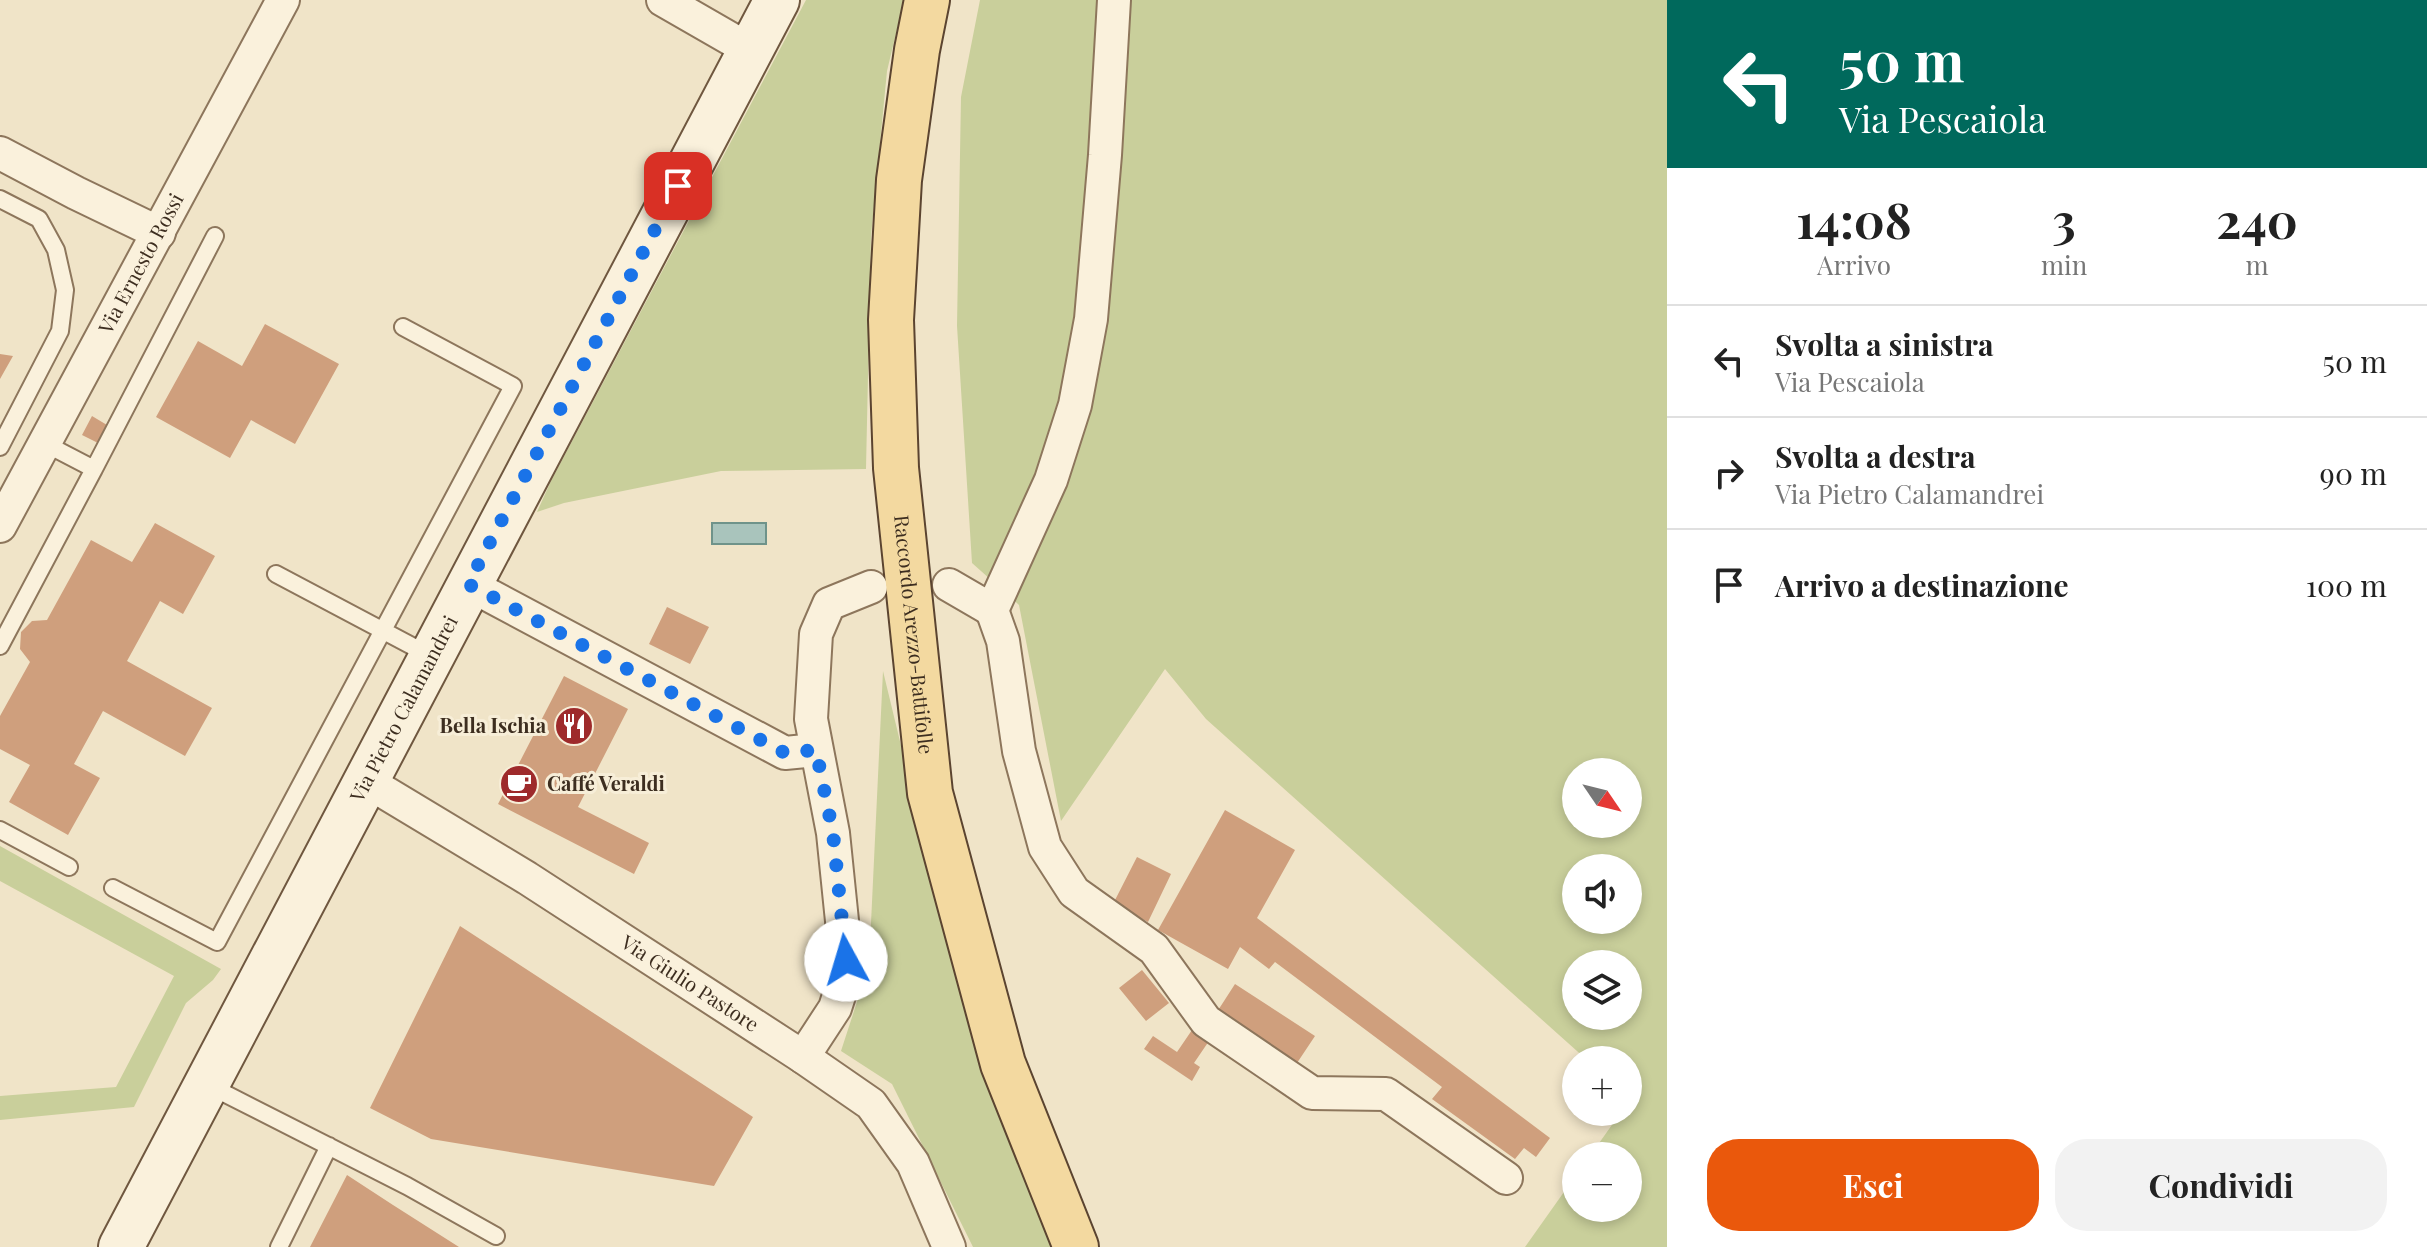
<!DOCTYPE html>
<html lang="it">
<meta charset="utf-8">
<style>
:root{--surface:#fff;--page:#f2f2f2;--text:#222;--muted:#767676;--line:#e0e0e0;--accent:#ea580c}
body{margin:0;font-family:"Playfair Display",serif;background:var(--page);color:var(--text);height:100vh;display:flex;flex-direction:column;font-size:30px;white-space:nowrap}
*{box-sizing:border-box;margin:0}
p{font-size:26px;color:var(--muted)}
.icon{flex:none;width:44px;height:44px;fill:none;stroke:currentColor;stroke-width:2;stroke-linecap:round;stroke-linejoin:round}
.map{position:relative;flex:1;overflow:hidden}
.drawer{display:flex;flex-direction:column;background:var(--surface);width:760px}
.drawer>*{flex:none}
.banner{background:#00695c;color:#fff;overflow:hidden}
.needle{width:52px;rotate:125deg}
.controls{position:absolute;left:1562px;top:758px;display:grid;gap:16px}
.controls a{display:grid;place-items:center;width:80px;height:80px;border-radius:50%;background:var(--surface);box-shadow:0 4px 12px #0003;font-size:40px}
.pin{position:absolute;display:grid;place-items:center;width:68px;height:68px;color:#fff;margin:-34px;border-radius:16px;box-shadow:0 4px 12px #0006}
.me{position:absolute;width:88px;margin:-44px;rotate:354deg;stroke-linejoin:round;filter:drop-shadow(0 0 6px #0008)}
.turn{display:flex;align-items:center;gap:28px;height:168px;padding:0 40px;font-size:36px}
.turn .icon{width:104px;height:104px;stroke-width:2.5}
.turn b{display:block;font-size:56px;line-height:68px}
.eta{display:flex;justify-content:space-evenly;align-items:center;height:136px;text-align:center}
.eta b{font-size:48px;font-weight:700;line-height:56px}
.action{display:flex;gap:16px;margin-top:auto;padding:16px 40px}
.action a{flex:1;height:92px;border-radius:32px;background:var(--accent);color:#fff;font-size:32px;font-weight:700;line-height:92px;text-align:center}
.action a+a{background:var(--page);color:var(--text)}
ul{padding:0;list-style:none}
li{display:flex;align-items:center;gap:24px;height:112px;padding:0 40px;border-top:2px solid var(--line)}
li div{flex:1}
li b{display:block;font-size:30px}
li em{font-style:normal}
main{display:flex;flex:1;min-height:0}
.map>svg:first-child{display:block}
</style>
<main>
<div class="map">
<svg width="1667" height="1247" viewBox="0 0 1667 1247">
<rect width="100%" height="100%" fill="#f0e4c8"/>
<path fill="#c9cf9b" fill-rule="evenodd" d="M806,0H904L887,71L871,236L866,469L721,471L564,503L537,512L551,481Z
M980,0H1667V1247H1525L1576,1175V1208H1628V1156H1590L1621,1112H1628L1630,1099L1628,1060H1587L1206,719L1165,669L1061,821L1019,605L972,563L957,326L961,97ZM1576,772H1628V824H1576ZM1576,868H1628V920H1576ZM1576,964H1628V1016H1576Z
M883,671L968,1023L1054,1247H973L892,1084L841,1051L869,965Z
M0,846L221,969L213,980L186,1003L134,1107L0,1120V1096L116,1087L174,976L0,881Z"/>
<path fill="#a9c4bc" stroke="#6f938a" stroke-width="2" d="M712,523H766V544H712Z"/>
<path fill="#cf9f7d" d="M265,324L339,364L295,444L251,420L230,458L156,417L198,341L242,366Z
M0,354L13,356L0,379Z
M92,416L107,425L98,443L82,435Z
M155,523L215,556L183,614L160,601L127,661L212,708L185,756L103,711L74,764L100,778L68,835L9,802L30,765L0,749V716L30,662L20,649L21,632L32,621L47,620L91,540L132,562Z
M667,607L709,627L690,664L649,644Z
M564,676L628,709L578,807L649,843L634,874L498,804Z
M1225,810L1295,850L1257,918L1550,1138L1536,1157L1524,1148L1515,1159L1432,1099L1442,1087L1275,962L1269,969L1240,947L1228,969L1158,930Z
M1137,857L1171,874L1148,922L1113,904Z
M460,926L753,1117L714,1186L431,1139L370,1108Z
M1142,970L1169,1003L1146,1021L1119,988Z
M1235,984L1315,1036L1295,1066L1215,1015Z
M1192,1030L1209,1041L1194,1063L1200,1067L1192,1081L1144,1049L1153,1036L1177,1052Z
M347,1175L393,1205L459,1247H310Z"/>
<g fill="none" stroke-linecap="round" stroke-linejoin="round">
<defs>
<path id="service" d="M0,199L39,219L56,250L65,290L60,331L0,447
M94,469L215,236
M276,574L429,655
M0,646L94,469L44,443
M0,830L69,867
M113,888L217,942L513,386L403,327
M208,1085L407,1186L496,1236
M279,1247L329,1146"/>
<g id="minor">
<path d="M663,0L750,50"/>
<path d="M0,153L76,193L159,233"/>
<path id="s1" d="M0,526L283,0"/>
<path d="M468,584L785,753L816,750"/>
<path d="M949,585L992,610L1051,480L1075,405L1091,319L1105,155L1114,0"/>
<path d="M992,610L1003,641L1019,751L1045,847L1074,892L1154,949L1206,1021L1312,1093L1386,1094L1506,1178"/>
<path id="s2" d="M366,781L527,878L803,1057L871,1104L913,1163L949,1247"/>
<path d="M803,1057L835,1008L843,983L846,960L833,833L811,719L816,634L829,604L871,587"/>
</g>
<g id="secondary">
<path id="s3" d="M121,1247L777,0"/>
</g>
<g id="primary">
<path id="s4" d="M927,0L917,50L899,180L891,320L896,468L930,793L1003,1064L1076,1247"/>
</g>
</defs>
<use href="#service" stroke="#8d765c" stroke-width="20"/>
<use href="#minor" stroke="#8d765c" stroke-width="36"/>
<use href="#secondary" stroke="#6f573f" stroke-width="48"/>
<use href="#primary" stroke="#5b4430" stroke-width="48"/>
<use href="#service" stroke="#faf1dc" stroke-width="16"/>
<use href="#minor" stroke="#faf1dc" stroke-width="32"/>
<use href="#secondary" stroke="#faf1dc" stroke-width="44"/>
<use href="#primary" stroke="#f3d9a0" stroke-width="44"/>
</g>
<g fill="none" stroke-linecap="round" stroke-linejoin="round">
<path stroke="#1a73e8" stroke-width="14" stroke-dasharray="0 25.2" d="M678,186L468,584L785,753L816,750L833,833L846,960"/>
</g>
<defs>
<symbol id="restaurant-disc" viewBox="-11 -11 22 22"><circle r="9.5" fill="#9e2a2b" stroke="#f7eed8"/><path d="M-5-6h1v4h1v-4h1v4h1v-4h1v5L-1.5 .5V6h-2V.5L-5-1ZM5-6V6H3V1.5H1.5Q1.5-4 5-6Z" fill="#fff"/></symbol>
<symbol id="cafe-disc" viewBox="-11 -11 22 22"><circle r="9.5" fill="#9e2a2b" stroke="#f7eed8"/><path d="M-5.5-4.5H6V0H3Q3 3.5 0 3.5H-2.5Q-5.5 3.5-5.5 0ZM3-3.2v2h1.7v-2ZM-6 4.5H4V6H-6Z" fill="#fff"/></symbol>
</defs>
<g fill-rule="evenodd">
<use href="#restaurant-disc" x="552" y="704" width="44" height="44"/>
<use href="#cafe-disc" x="497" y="762" width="44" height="44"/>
</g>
<g text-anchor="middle" stroke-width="6" stroke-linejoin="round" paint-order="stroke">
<g font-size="20" fill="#3d2e20" stroke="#f7eed8">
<text dy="7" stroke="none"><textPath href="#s1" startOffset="298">Via Ernesto Rossi</textPath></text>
<text dy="7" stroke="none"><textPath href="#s4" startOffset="638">Raccordo Arezzo-Battifolle</textPath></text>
<text dy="7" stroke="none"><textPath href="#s3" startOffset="608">Via Pietro Calamandrei</textPath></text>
<text dy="7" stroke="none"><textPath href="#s2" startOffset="382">Via Giulio Pastore</textPath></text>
</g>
<g font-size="20" font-weight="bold" fill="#3d2e20" stroke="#f7eed8" text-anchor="end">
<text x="546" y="733">Bella Ischia</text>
<text x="547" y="791" text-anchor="start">Caffé Veraldi</text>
</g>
</g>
</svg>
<div class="controls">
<a><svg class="needle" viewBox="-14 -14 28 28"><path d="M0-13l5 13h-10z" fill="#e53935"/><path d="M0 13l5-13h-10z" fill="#767676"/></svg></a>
<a><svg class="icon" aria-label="sound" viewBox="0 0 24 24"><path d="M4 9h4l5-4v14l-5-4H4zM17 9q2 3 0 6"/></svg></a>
<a><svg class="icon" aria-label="layers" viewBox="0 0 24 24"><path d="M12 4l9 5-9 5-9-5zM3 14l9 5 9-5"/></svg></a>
<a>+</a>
<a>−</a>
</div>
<div class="pin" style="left:678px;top:186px;background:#d93025"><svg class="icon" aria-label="arrive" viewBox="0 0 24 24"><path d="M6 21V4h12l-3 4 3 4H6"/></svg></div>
<svg class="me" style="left:846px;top:960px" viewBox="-20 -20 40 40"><circle r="19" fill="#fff"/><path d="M0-13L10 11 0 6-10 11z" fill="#1a73e8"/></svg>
</div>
<section class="drawer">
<div class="banner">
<div class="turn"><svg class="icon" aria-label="left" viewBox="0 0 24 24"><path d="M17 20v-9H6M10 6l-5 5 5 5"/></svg><div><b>50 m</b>Via Pescaiola</div></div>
</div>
<div class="eta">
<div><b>14:08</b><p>Arrivo</p></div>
<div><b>3</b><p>min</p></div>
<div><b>240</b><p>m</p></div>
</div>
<ul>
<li><svg class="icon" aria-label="left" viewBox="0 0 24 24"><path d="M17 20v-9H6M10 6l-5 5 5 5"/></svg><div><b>Svolta a sinistra</b><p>Via Pescaiola</p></div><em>50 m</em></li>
<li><svg class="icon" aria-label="right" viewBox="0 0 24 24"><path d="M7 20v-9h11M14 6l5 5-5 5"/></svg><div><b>Svolta a destra</b><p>Via Pietro Calamandrei</p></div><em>90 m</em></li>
<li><svg class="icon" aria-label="arrive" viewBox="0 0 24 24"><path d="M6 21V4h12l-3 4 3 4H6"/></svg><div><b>Arrivo a destinazione</b></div><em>100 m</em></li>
</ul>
<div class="action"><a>Esci</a><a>Condividi</a></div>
</section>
</main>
